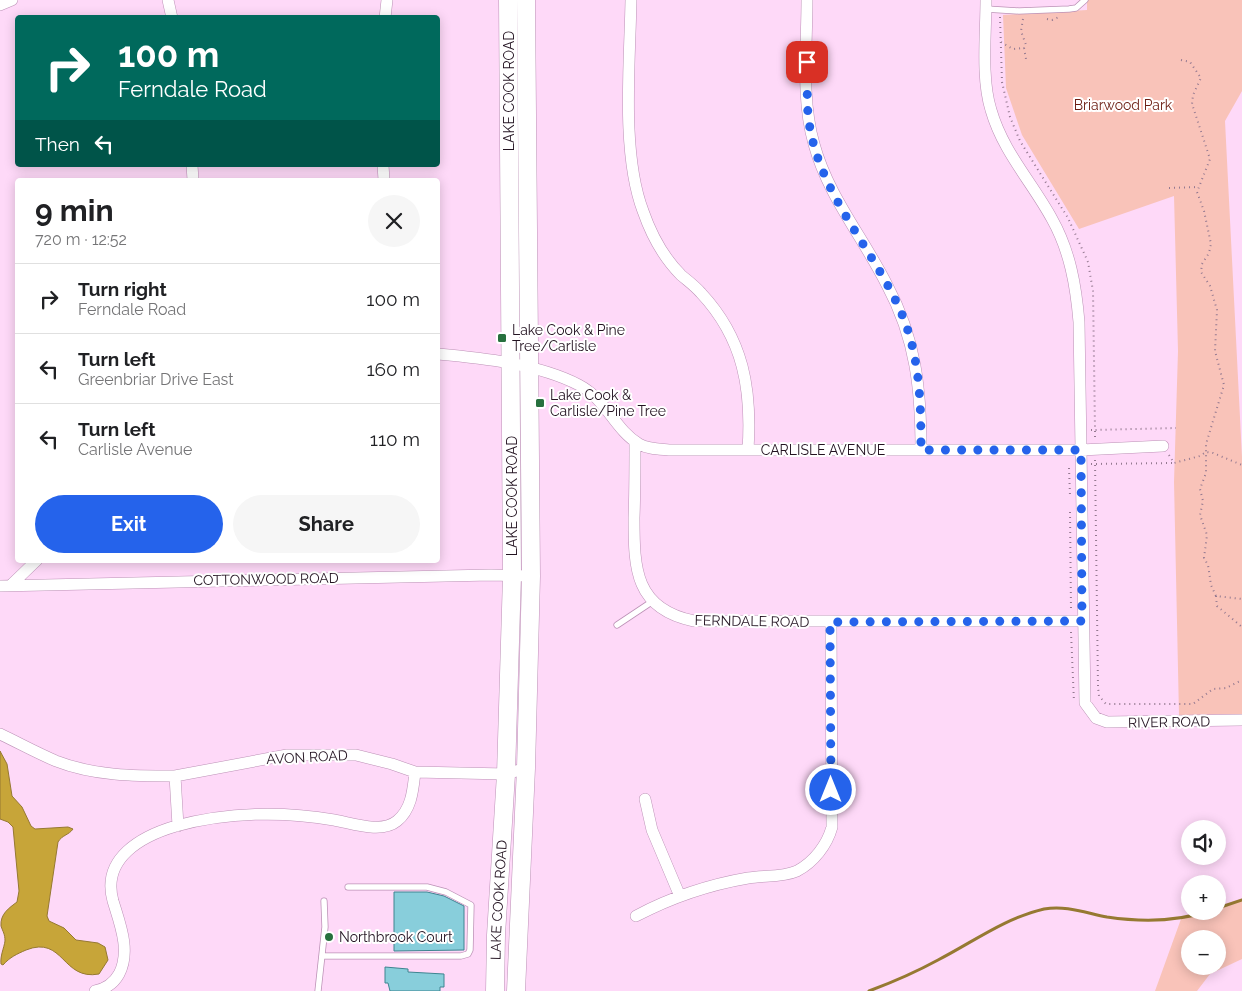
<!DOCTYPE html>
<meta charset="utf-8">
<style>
:root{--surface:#fff;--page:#f6f6f6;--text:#202124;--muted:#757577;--line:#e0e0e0;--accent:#2563eb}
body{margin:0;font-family:Raleway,sans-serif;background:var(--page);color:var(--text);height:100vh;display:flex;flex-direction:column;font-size:19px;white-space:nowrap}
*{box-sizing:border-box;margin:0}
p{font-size:16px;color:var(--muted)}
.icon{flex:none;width:28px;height:28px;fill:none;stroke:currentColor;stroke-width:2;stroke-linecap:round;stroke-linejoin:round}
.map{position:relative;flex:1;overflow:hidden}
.side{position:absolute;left:15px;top:178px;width:425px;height:385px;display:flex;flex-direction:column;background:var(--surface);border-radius:5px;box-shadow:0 2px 12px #0003}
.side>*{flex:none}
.banner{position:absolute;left:15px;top:15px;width:425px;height:152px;border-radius:5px;box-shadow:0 2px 12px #0003;background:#00695c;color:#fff;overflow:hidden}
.controls{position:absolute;left:1181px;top:820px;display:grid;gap:10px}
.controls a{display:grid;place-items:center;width:45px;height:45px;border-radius:50%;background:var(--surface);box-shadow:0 2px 12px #0003;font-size:25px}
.pin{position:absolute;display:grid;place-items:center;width:42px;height:42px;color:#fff;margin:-21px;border-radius:10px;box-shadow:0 2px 8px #0006}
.me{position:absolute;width:55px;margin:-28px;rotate:0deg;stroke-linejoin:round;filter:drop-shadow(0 0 4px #0008)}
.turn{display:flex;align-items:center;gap:18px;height:105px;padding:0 20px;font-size:22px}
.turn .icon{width:65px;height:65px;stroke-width:2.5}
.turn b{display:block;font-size:35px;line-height:42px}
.then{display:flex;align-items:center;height:48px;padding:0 20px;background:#0003;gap:10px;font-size:19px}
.round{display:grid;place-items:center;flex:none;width:52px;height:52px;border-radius:26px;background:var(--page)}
.overview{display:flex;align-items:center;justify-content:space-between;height:85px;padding:0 20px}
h1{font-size:30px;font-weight:700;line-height:38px}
.button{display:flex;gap:10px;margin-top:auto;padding:10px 20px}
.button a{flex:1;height:58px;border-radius:30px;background:var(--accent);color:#fff;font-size:20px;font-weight:700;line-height:58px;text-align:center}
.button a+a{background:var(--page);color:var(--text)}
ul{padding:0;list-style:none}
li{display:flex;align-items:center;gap:15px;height:70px;padding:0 20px;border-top:1px solid var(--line)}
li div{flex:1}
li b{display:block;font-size:19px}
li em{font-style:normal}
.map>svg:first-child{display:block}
</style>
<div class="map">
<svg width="1242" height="991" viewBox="0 0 1242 991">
<rect width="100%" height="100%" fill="#fed9f8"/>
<path fill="#f9c3b9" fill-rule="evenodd" d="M1087,0H1242V91L1225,121L1242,457V714L1179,715L1174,482L1178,351L1174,196L1079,229L1022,135L1006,88L1003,15L1087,10Z
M1242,900V959L1210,974L1197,991H1155L1181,919L1209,911H1218V908ZM1190,939H1218V966H1190Z"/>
<path fill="#c7a539" stroke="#967932" d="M0,751L7,764L12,796L22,807L31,826L35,829L68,827L73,829C69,835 62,835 58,842L47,916L49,921L64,928L76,940L98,943L105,947L108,960L99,974C62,981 64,935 26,950C17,954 10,957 3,965L1,964C0,956 4,948 5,941C5,934 3,932 1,926C0,914 9,908 17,902L19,891L13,827L8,822L0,819Z"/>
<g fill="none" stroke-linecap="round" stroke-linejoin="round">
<path stroke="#967932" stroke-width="3" d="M1218,908L1242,900
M869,991C893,982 916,972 938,960C973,942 1005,918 1044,909C1066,905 1086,913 1107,917C1141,922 1176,922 1209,911"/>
</g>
<path fill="#88cedb" stroke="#3e8490" d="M394,892H427L444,896L464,906V950L394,951Z
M385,967L408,969V972L444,974V987H440V991H390L388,983H385Z"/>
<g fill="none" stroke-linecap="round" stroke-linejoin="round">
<defs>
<path id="lane" d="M986,9L1019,11L1069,9L1076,8L1085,0
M617,625L653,601
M322,956H461L468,954L470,950L471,905L446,892L427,887H348
M318,991L325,927L324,901"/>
<path id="street" d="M168,0L172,18
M631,0C630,62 621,153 643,211C651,234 663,257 681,275C688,281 695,286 701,293C744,339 752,390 748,450
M807,0C807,47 801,99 814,144C828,196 863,237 887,285C916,339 921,390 921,450
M986,0C986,34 981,78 991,110C1003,152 1032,182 1052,219C1070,251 1076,286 1079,322L1085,703L1096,718L1107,722L1242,720
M0,5L12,0
M385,18L387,0
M192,165L193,180
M383,165L384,180
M438,354C482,358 539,364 579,385C606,399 615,430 639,444C648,449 658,449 669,450H1081L1163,446
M635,441C635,466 635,492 634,518C634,569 635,609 694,621H1083
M11,585L37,560
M0,586L491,575L531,576
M0,734C19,743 37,753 56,761C94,776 135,776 175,776
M645,799L652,830L679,894
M178,826L175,776L287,755H356L392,764L415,772L506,774L526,768
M636,916C672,897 707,885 748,878C764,875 781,878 797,871C814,862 827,845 832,827L831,622
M95,991C105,989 114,983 119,974C131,951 120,924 113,901C101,858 142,836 176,826C227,812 283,811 334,820C352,823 381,834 397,821C412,809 413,789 415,772"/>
<g id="primary">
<path id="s1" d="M495,991L496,935L506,774L512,576L508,0"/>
<path d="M516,991L526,768L531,576L526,0"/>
</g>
</defs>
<use href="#lane" stroke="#bc91b6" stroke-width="7"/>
<use href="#street" stroke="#bc91b6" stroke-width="12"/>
<use href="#primary" stroke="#bc91b6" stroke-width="19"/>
<path stroke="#947990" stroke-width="2" stroke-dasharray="1 4" stroke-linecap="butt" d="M1000,17L1002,82L1010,117L1020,141L1068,218L1088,262L1093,291L1095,430L1176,428
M1023,19L1021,31L1026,45L1024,48
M1047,19L1052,20L1059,17
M1001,42L1013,49L1024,48L1026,59
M1181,60L1190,62L1201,78L1193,95L1192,104L1210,159L1197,192L1204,211L1211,244L1209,253L1202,264L1201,272L1210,286L1217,310L1215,351L1224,385L1206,444V473L1200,489L1203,501L1200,515L1207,535L1204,558L1208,565L1211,585L1216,596L1242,599
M1169,188L1198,187
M1091,430H1095V438
M1169,455L1174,463L1200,456L1206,452L1213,453L1242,465
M1095,460L1098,687L1099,696L1106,704H1193L1213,689L1226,688L1242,680
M1091,464L1174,463
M1069,468L1070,496
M1070,512L1071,610
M1216,596L1217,606L1242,627
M1071,632L1074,702"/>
<use href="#lane" stroke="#fff" stroke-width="5.5"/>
<use href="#street" stroke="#fff" stroke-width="11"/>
<use href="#primary" stroke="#fff" stroke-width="18"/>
</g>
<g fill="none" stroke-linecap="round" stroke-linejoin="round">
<path stroke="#2563eb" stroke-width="9" stroke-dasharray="0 16.2" d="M807,62C808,82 806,102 809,122C819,194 873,248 901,312C920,356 921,403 921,450H1081L1082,621L830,622L831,790"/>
</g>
<g fill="#27703e" stroke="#fff" stroke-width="2">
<rect x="497" y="333" width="10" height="10" rx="2.5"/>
<rect x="535" y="398" width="10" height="10" rx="2.5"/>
<circle cx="329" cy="937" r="5"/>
</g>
<g text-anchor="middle" stroke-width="4" stroke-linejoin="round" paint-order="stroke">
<g font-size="14" fill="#231321" stroke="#fff">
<text transform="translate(509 91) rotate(-90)" y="5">LAKE COOK ROAD</text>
<text x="823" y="455">CARLISLE AVENUE</text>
<text transform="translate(512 496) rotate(-90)" y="5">LAKE COOK ROAD</text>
<text transform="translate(266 579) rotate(-1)" y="5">COTTONWOOD ROAD</text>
<text transform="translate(752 621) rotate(1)" y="5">FERNDALE ROAD</text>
<text transform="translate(1169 722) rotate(-1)" y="5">RIVER ROAD</text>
<text transform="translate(307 757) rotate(-3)" y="5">AVON ROAD</text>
<text dy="5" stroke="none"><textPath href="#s1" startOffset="91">LAKE COOK ROAD</textPath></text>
</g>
<g font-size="14" fill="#6c1d12" stroke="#fff">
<text x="1123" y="110">Briarwood Park</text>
</g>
<g font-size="14" fill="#231321" stroke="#fff" text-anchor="start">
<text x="512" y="335">Lake Cook &amp; Pine<tspan x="512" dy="16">Tree/Carlisle</tspan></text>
<text x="550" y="400">Lake Cook &amp;<tspan x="550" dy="16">Carlisle/Pine Tree</tspan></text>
<text x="339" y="942">Northbrook Court</text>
</g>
</g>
</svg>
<div class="controls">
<a><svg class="icon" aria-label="sound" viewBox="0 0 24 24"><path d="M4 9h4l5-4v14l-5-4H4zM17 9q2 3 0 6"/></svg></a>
<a>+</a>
<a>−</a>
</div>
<div class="pin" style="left:807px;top:62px;background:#d93025"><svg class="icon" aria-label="arrive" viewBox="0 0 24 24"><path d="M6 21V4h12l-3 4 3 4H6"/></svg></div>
<svg class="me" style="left:831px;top:790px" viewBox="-20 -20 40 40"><circle r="17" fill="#2563eb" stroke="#fff" stroke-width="3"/><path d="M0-11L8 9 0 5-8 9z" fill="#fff"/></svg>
<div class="banner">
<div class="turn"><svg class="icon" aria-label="right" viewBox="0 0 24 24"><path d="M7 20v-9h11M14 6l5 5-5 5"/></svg><div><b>100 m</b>Ferndale Road</div></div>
<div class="then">Then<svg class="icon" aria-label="left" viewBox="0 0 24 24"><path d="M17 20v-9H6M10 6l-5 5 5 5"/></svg></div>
</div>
<section class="side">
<div class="overview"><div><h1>9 min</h1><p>720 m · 12:52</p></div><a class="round"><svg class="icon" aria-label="close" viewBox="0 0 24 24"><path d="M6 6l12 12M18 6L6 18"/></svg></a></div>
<ul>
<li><svg class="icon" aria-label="right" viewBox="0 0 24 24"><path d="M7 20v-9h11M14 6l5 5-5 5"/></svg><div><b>Turn right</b><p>Ferndale Road</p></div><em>100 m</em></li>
<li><svg class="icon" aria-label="left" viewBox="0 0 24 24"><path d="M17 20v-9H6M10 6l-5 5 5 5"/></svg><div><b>Turn left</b><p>Greenbriar Drive East</p></div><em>160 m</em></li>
<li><svg class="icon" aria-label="left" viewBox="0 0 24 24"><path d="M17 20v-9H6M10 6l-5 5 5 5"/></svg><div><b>Turn left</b><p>Carlisle Avenue</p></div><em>110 m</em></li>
</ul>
<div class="button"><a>Exit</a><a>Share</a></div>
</section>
</div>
